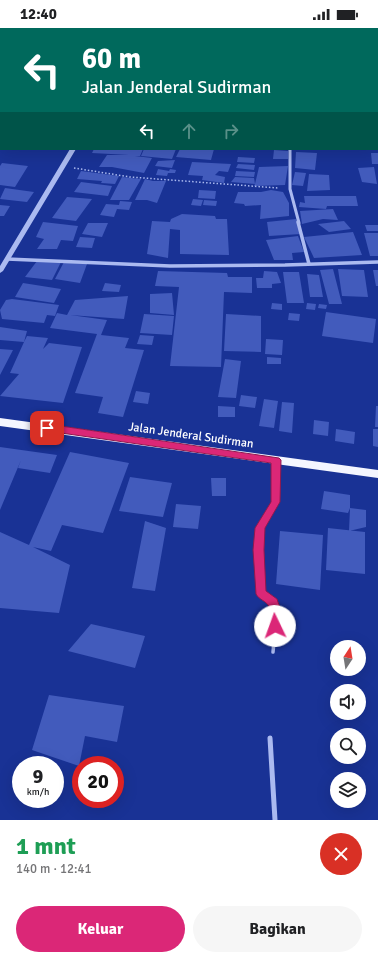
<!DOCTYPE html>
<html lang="id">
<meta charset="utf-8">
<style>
:root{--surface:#fff;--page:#f6f6f6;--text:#202124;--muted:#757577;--accent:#db2777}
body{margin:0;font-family:Signika,sans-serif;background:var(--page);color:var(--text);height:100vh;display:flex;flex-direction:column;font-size:15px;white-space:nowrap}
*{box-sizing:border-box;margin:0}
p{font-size:13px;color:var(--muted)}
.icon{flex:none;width:22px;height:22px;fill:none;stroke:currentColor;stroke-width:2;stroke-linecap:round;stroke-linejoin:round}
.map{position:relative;height:792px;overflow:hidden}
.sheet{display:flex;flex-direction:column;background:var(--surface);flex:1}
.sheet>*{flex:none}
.banner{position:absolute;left:0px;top:0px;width:378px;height:122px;box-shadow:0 4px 16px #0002;background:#00695c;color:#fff;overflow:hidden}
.needle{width:26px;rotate:12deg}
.controls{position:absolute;left:330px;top:612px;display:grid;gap:8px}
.controls a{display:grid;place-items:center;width:36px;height:36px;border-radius:50%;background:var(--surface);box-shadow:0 4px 16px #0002;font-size:20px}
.speed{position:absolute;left:12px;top:728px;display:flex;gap:8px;font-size:20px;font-weight:700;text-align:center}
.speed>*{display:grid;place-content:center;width:52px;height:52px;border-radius:50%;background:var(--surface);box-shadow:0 4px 16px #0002;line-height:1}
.speed small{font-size:10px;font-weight:400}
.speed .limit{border:6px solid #d22;background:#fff;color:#111}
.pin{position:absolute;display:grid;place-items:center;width:34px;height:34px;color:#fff;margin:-17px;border-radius:8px;box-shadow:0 2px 6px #0006}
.me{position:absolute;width:44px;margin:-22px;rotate:357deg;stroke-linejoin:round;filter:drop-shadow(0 0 3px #0008)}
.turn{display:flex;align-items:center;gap:14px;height:84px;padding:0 16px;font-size:18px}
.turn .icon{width:52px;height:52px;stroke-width:2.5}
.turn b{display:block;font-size:28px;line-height:34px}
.lanes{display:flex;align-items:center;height:38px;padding:0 16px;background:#0003;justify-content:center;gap:20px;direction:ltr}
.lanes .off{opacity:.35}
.round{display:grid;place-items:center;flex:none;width:42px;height:42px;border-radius:21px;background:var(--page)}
.headline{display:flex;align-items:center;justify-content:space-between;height:68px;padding:0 16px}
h1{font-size:24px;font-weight:700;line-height:30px;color:#1e9e55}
.button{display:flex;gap:8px;margin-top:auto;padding:8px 16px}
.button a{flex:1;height:46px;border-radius:24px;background:var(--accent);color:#fff;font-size:16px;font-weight:700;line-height:46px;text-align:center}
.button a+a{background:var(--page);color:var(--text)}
.status{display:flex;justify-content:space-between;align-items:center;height:28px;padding:0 20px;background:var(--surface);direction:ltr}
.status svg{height:11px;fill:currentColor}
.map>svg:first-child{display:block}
</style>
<div class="status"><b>12:40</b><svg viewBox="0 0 49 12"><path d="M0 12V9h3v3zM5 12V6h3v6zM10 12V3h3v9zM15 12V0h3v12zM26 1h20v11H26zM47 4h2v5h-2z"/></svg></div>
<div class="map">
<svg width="378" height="792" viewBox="0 0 378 792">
<rect width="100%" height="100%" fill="#193295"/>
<path fill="#425bbc" d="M94,121H143L140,128H135L152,130L144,145L112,139H99L107,127H129L92,125Z
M144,121H176L172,131L141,128Z
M180,121H214L211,132L176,129Z
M274,122L288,123V131H273Z
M296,124L317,125L315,142L295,140Z
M371,125H378V136H372Z
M238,129L255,130L254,135L237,134Z
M175,132L172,140L155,138L158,133Z
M192,134L231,136L228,144L219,143L215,147L225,149L224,155L202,152L203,148L188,147Z
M2,135L28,138L15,159L0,157V138Z
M238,136L255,137L254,142L236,140Z
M288,138L285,157L254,158L255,156L231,154L235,149L254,150L255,156L259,139Z
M374,139L377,156L362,154L358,140Z
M158,141L169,143L170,141L176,142L175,145H168L167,148L156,147Z
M81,143L119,148L115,156L101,155L102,153L77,151Z
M236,143L255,144L254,149L235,148Z
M295,144L306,145L303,158L292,157Z
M309,146L329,147L330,162L307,163Z
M122,149L141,151L129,172H110Z
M145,151L153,153H166L157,175L147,172H135Z
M81,154L112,158L108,168L74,164Z
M5,160L34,164L27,174L0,171Z
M199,162L216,163L215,171L198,170Z
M271,162L283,164L289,175V188L260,191L261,177L245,178L244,176L234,175L238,164H261Z
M304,168H356L358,178H327L326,181L299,179L300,174L305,175Z
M67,169L92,171L76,193L52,190Z
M193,171L203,172L201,178L191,177Z
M204,172L217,173L216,178L203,177Z
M120,173L132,174L129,182L117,181L114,189L100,187L106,176L119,177Z
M0,177L10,178L4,188H0Z
M333,181L338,192L323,191L302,196L300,183Z
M182,186L215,188L216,191H227L229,227L180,226V202L170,201L168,230L147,226L152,193L170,194L171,191Z
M296,191L301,206L269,208L267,194Z
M344,193L351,201L329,204L318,196Z
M43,194L78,198L73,213L61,212L57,221H37L44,211L36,209Z
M88,195H108L102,209L82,206Z
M365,197H378V203H367Z
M353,204L362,227L314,230L304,209Z
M364,205H378V228H370Z
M298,208L304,224L292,225L293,232H274L266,212Z
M80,209L95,210L92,220L76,219Z
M37,233L61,234L52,252L25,249Z
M64,234L87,236L80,255L55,251Z
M333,241L342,276H329L320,242Z
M338,241L364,242L368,269L342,268Z
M373,242H378V258H376Z
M158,243L227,245L228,249H252V265L224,264L221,339L170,338L179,259L155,258Z
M264,243L277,244L281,255L272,256V260H257L256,250H271H263Z
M283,244H299L304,275H287Z
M307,246L319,247L323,269H310Z
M23,255L61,261L54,275L15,269Z
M105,255L121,257L119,264L102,263Z
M172,265L174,287L150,285V266Z
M128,268L124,291L70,287L107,292L101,307L129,310L125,320L144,322L123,389L98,385L103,369L75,365L97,306L50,300L57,285L67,287L75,272Z
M12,271L28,273L59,277L55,288L47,287L44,295L2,291L0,282L6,272Z
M272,275L282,276V282L271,281Z
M307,275L316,276L315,282L306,281Z
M319,276L327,277L326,281L318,280Z
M326,284L376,291L373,315L322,308Z
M289,285L300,286L299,293L288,292Z
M144,286L174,288L172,307L140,305Z
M226,286L261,288V324L224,323Z
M0,299L27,303L24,314L27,308L48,310L43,321L49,315L82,319L63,375L0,368L19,346L10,345L24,314L0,312Z
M140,307L154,308L152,317L137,316Z
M266,311L283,312L282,327L265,326Z
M0,321L13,322L0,347Z
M267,329L281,330V336H267Z
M225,331L241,333L236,370L218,369Z
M136,363L150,365L148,376L133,374Z
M241,367L257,369L255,380L239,378Z
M264,371L278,373L274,400L259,398Z
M282,374L294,375L292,405L279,403Z
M218,378L235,379V389H218Z
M376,378H378V399H375Z
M314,392L329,394L328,408L313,406Z
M336,401L355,404L354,416L335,413Z
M373,401H378V419L373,418Z
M0,419L57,427L50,445L18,440L21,432L0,482Z
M70,424L129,435L103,505L62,497L51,523L33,519L70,537L59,585L0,580V504L29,517Z
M130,449L172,455L163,489L119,483Z
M211,450H226V468H212Z
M324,463L350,467V480L366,482V499L349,503L350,480L348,485L321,481Z
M176,476L201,478L198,501L173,499Z
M145,493L166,500L155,563L132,560Z
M328,500L365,504V546L326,542Z
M280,503L323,507L320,562L276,556Z
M91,596L145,608L135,640L68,623Z
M49,667L124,678L117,714L85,708L79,738L32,722Z"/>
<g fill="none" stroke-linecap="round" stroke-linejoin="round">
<path stroke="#abbaf0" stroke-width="1.5" stroke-dasharray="1.5 2" stroke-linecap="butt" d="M74,140L130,149L278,160"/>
<path stroke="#abbaf0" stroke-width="3" d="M276,452V432"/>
<path stroke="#abbaf0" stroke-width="3.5" d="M273,624L277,585L273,574L261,566L258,522L261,500L275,474L276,451"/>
<path stroke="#abbaf0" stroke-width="3" d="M290,121V161L299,195"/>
<path stroke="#abbaf0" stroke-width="3.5" d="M298,194L309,236
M7,231L170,238L285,237L378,234"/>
<path stroke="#abbaf0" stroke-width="5" d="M270,710L275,792"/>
<path fill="#abbaf0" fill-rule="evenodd" d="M146,0H150V1H146Z
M70,121H76L3,243L0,245V238Z"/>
<path fill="#f4f6ff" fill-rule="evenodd" d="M0,390L378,442V450L0,398Z"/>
</g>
<path fill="#db2777" stroke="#8e194d" d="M47,396L279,430L281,432L280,474L265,500L264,522L266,563L277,571L278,574L282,585L279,602L275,603L272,602C268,594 272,587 269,579C267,573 259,572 256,566L253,522L255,500L271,474V435L47,403L42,400Z"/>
<g text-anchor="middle" stroke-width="3" stroke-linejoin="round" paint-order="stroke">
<g font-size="12" fill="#fff" stroke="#193295">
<text transform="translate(191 407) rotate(8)" y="4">Jalan Jenderal Sudirman</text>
</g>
</g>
</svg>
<div class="controls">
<a><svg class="needle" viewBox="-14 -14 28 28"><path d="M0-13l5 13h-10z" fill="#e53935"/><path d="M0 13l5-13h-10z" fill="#757577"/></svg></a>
<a><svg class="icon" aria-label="sound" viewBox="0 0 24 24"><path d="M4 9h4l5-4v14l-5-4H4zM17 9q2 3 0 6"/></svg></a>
<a><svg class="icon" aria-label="search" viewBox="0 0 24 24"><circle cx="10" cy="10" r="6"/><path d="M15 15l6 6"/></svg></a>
<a><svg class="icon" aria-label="layers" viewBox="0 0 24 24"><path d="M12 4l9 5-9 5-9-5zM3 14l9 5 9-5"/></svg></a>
</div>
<div class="speed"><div>9<small>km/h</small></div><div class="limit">20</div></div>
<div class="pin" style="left:47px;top:400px;background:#d93025"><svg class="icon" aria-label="arrive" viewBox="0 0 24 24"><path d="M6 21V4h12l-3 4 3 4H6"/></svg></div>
<svg class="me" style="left:275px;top:598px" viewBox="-20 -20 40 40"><circle r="19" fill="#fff"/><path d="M0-13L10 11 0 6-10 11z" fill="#db2777"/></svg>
<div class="banner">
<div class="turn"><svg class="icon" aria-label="left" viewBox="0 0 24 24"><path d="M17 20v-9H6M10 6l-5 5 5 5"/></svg><div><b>60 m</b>Jalan Jenderal Sudirman</div></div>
<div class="lanes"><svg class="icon" aria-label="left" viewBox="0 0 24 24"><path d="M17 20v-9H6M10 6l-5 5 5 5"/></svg><svg class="icon off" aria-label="ahead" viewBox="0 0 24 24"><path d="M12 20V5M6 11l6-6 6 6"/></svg><svg class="icon off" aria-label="right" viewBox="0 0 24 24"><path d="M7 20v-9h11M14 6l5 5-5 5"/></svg></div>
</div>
</div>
<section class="sheet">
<div class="headline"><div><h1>1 mnt</h1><p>140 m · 12:41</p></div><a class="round" style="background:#d93025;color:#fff"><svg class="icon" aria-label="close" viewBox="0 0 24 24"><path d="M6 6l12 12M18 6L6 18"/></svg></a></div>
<div class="button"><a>Keluar</a><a>Bagikan</a></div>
</section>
